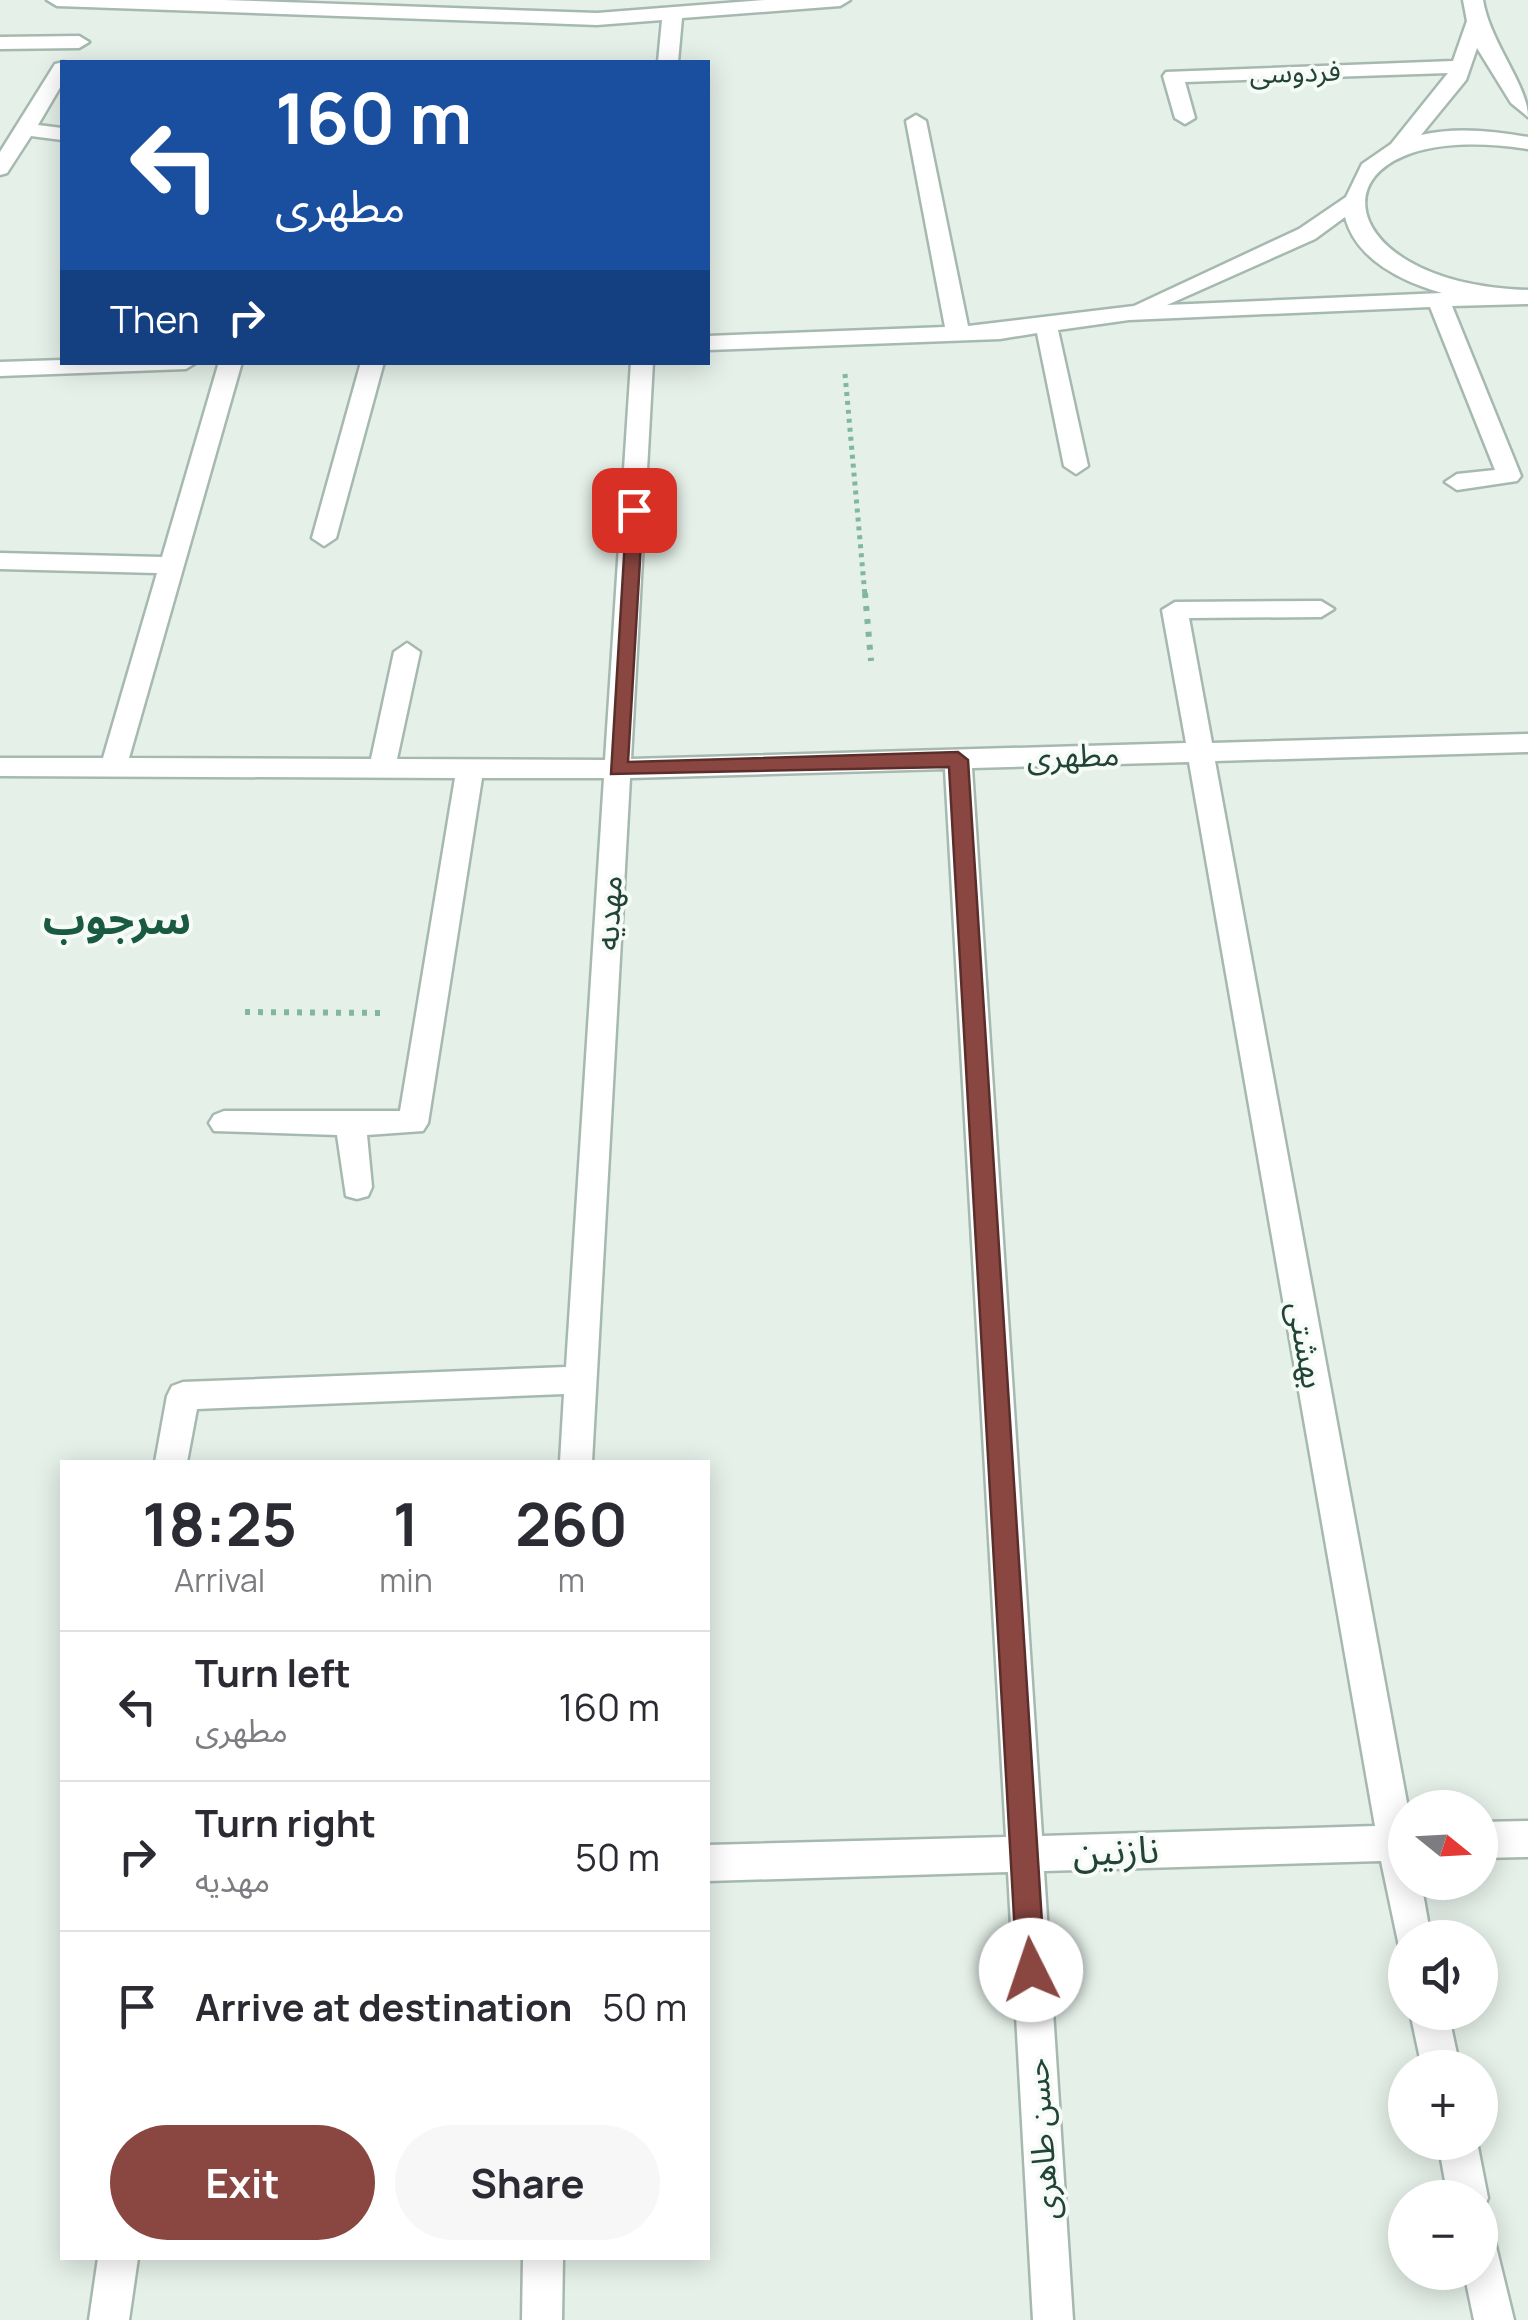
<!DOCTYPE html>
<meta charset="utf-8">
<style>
:root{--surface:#fff;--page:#f7f7f7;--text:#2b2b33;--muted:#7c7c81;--line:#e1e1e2;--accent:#8a4641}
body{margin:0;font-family:Manrope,"Noto Sans Arabic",sans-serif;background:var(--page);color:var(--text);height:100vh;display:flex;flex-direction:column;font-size:38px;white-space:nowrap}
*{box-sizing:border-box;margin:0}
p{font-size:32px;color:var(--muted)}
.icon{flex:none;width:55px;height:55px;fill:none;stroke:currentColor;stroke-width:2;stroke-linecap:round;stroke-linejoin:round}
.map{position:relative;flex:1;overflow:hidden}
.details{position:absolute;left:60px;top:1460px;width:650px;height:800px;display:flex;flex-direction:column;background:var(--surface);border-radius:0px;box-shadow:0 5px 25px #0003}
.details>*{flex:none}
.guide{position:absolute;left:60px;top:60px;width:650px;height:305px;border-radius:0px;box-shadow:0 5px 25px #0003;background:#1a4fa0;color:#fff;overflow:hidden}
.needle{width:65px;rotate:108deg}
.controls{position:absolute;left:1388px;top:1790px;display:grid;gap:20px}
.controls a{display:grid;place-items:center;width:110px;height:110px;border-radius:50%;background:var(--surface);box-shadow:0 5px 25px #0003;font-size:50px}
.pin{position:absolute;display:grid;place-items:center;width:85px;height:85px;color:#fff;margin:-42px;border-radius:20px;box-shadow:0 5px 15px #0006}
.me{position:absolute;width:110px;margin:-55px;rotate:356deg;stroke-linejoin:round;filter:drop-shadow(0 0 8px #0008)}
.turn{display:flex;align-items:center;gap:35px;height:210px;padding:0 50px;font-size:45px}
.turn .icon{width:130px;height:130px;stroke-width:2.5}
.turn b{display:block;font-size:70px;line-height:85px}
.then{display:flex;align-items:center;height:95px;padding:0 50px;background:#0003;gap:20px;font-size:38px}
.eta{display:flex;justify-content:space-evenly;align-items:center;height:170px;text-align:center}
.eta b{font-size:60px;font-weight:700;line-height:70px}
.cta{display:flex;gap:20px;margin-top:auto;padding:20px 50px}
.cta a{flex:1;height:115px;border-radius:60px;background:var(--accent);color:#fff;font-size:40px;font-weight:700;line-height:115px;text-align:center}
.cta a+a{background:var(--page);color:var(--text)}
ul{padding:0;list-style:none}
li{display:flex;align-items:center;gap:30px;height:150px;padding:0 50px;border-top:2px solid var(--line)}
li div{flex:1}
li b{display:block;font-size:38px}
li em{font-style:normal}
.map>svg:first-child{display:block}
</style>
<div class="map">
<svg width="1528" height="2320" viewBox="0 0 1528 2320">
<rect width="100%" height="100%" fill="#e5f0e9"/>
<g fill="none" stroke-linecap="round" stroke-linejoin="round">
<defs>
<path id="minor" d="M47,0H224L597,13L765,0H850L840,6L682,18L678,62H658L662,20L597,25L57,6Z
M1463,0H1483C1490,43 1528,85 1528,117L1511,103L1477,48L1466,80L1421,135C1456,127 1493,131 1528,137V149C1305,115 1317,284 1528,290V304L1452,306L1521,476L1517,481L1457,490L1445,482L1457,474L1495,470L1430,307L1129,320L1058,330L1088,466L1076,474L1064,466L1037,333L1000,339L708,350V336L945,327L906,121L916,115L926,121L968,326L1134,306L1299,229L1346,197L1362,164L1391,144L1448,73L1185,82L1195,118L1185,124L1175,118L1163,76L1166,72L1453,61L1467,21ZM1345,217C1356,260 1403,282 1442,293L1167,305L1315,239Z
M0,37L79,36L89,42L79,48L0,49Z
M64,62L62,84L38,125L62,128V140L31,136L7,173L0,175V152L55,64Z
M62,360V362H197L186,369L0,376V362Z
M219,362H242L129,758L371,759L394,652L407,643L420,652L397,759L605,760L631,362H653L631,759L1186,743L1162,610L1175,602L1321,601L1334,609L1321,617L1189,618L1212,743L1528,734V752L1215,761L1408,1808L1405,1882H1421L1431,1938H1405V1953L1400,1951L1381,1861L1044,1871L1073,2320H1033L1008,1872L708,1881V1845L1006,1837L945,769L630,778L592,1462H560L564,1394L197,1409L187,1462H155L167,1396L172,1386L183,1382L566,1367L604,778H482L428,1123L423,1131L367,1135L372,1187L368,1196L357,1199L346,1196L337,1135L214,1131L209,1123L214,1115L224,1111H400L455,778L0,776V758H103L157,573L0,569V553L162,557ZM1189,762L1375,1826L1042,1836L972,768Z
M361,362H384L336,538L324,546L312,538Z
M1528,1821V1857L1480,1858V1822Z
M1410,2012H1448L1460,2068H1422Z
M1438,2142H1477L1488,2198L1482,2212L1480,2198H1448Z
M1480,2232L1494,2238L1514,2320H1474L1464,2272H1480Z
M98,2258H138L129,2320H89Z
M523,2258H563L562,2320H522Z"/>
</defs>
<use href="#minor" stroke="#a6b9b0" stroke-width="5"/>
<path stroke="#81b79f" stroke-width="5" stroke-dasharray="4 5" stroke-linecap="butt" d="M845,374L865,596"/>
<path stroke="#81b79f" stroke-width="6" stroke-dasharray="5 8" stroke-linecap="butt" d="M865,593L871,661
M245,1012L388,1013"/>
<use href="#minor" fill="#fff" fill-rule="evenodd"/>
</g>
<path fill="#8a4641" stroke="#5a2e2a" stroke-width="2.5" d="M627,506L643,510L628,762L958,752L968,760L1045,1970L1041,1981L1031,1985L1021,1981L1017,1970L949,767L611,774Z"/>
<g text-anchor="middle" stroke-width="8" stroke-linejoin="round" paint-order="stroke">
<g font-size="28" fill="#214436" stroke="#f6fbf8">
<text transform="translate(1295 72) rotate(-2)" y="10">فردوسی</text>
</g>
<g font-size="32" fill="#214436" stroke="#f6fbf8">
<text transform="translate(1073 756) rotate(-2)" y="11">مطهری</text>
<text transform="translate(609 913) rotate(-87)" y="11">مهدیه</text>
<text transform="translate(1306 1345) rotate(80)" y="11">بهشتی</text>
<text transform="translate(1042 2139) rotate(-94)" y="11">حسن طاهری</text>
</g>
<g font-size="38" fill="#214436" stroke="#f6fbf8">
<text transform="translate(1116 1851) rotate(-2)" y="13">نازنین</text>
</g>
<g font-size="42" font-weight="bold" fill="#1a5a42" stroke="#f6fbf8">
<text x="117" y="934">سرجوب</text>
</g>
</g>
</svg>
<div class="controls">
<a><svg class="needle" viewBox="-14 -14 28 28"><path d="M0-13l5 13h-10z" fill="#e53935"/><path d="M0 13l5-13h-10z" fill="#7c7c81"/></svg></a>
<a><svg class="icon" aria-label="sound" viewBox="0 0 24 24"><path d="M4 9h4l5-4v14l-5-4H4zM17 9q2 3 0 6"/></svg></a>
<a>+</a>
<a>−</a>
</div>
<div class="pin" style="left:634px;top:510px;background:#d93025"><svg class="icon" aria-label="arrive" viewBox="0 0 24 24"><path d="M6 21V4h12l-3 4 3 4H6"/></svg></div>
<svg class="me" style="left:1031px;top:1970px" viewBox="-20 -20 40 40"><circle r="19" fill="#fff"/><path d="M0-13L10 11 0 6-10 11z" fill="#8a4641"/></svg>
<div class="guide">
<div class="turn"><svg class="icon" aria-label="left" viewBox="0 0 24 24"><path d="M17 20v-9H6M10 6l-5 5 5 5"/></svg><div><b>160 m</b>مطهری</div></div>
<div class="then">Then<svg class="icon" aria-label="right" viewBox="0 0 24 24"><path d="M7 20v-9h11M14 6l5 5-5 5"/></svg></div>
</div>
<section class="details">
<div class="eta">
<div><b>18:25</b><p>Arrival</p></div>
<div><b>1</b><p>min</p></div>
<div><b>260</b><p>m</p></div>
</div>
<ul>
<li><svg class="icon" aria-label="left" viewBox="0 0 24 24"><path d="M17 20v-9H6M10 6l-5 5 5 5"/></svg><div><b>Turn left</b><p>مطهری</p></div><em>160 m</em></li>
<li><svg class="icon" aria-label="right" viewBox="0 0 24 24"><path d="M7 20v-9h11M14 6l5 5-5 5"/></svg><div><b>Turn right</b><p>مهدیه</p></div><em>50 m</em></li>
<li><svg class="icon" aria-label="arrive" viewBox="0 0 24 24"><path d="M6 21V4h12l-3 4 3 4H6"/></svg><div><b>Arrive at destination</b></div><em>50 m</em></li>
</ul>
<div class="cta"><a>Exit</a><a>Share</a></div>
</section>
</div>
